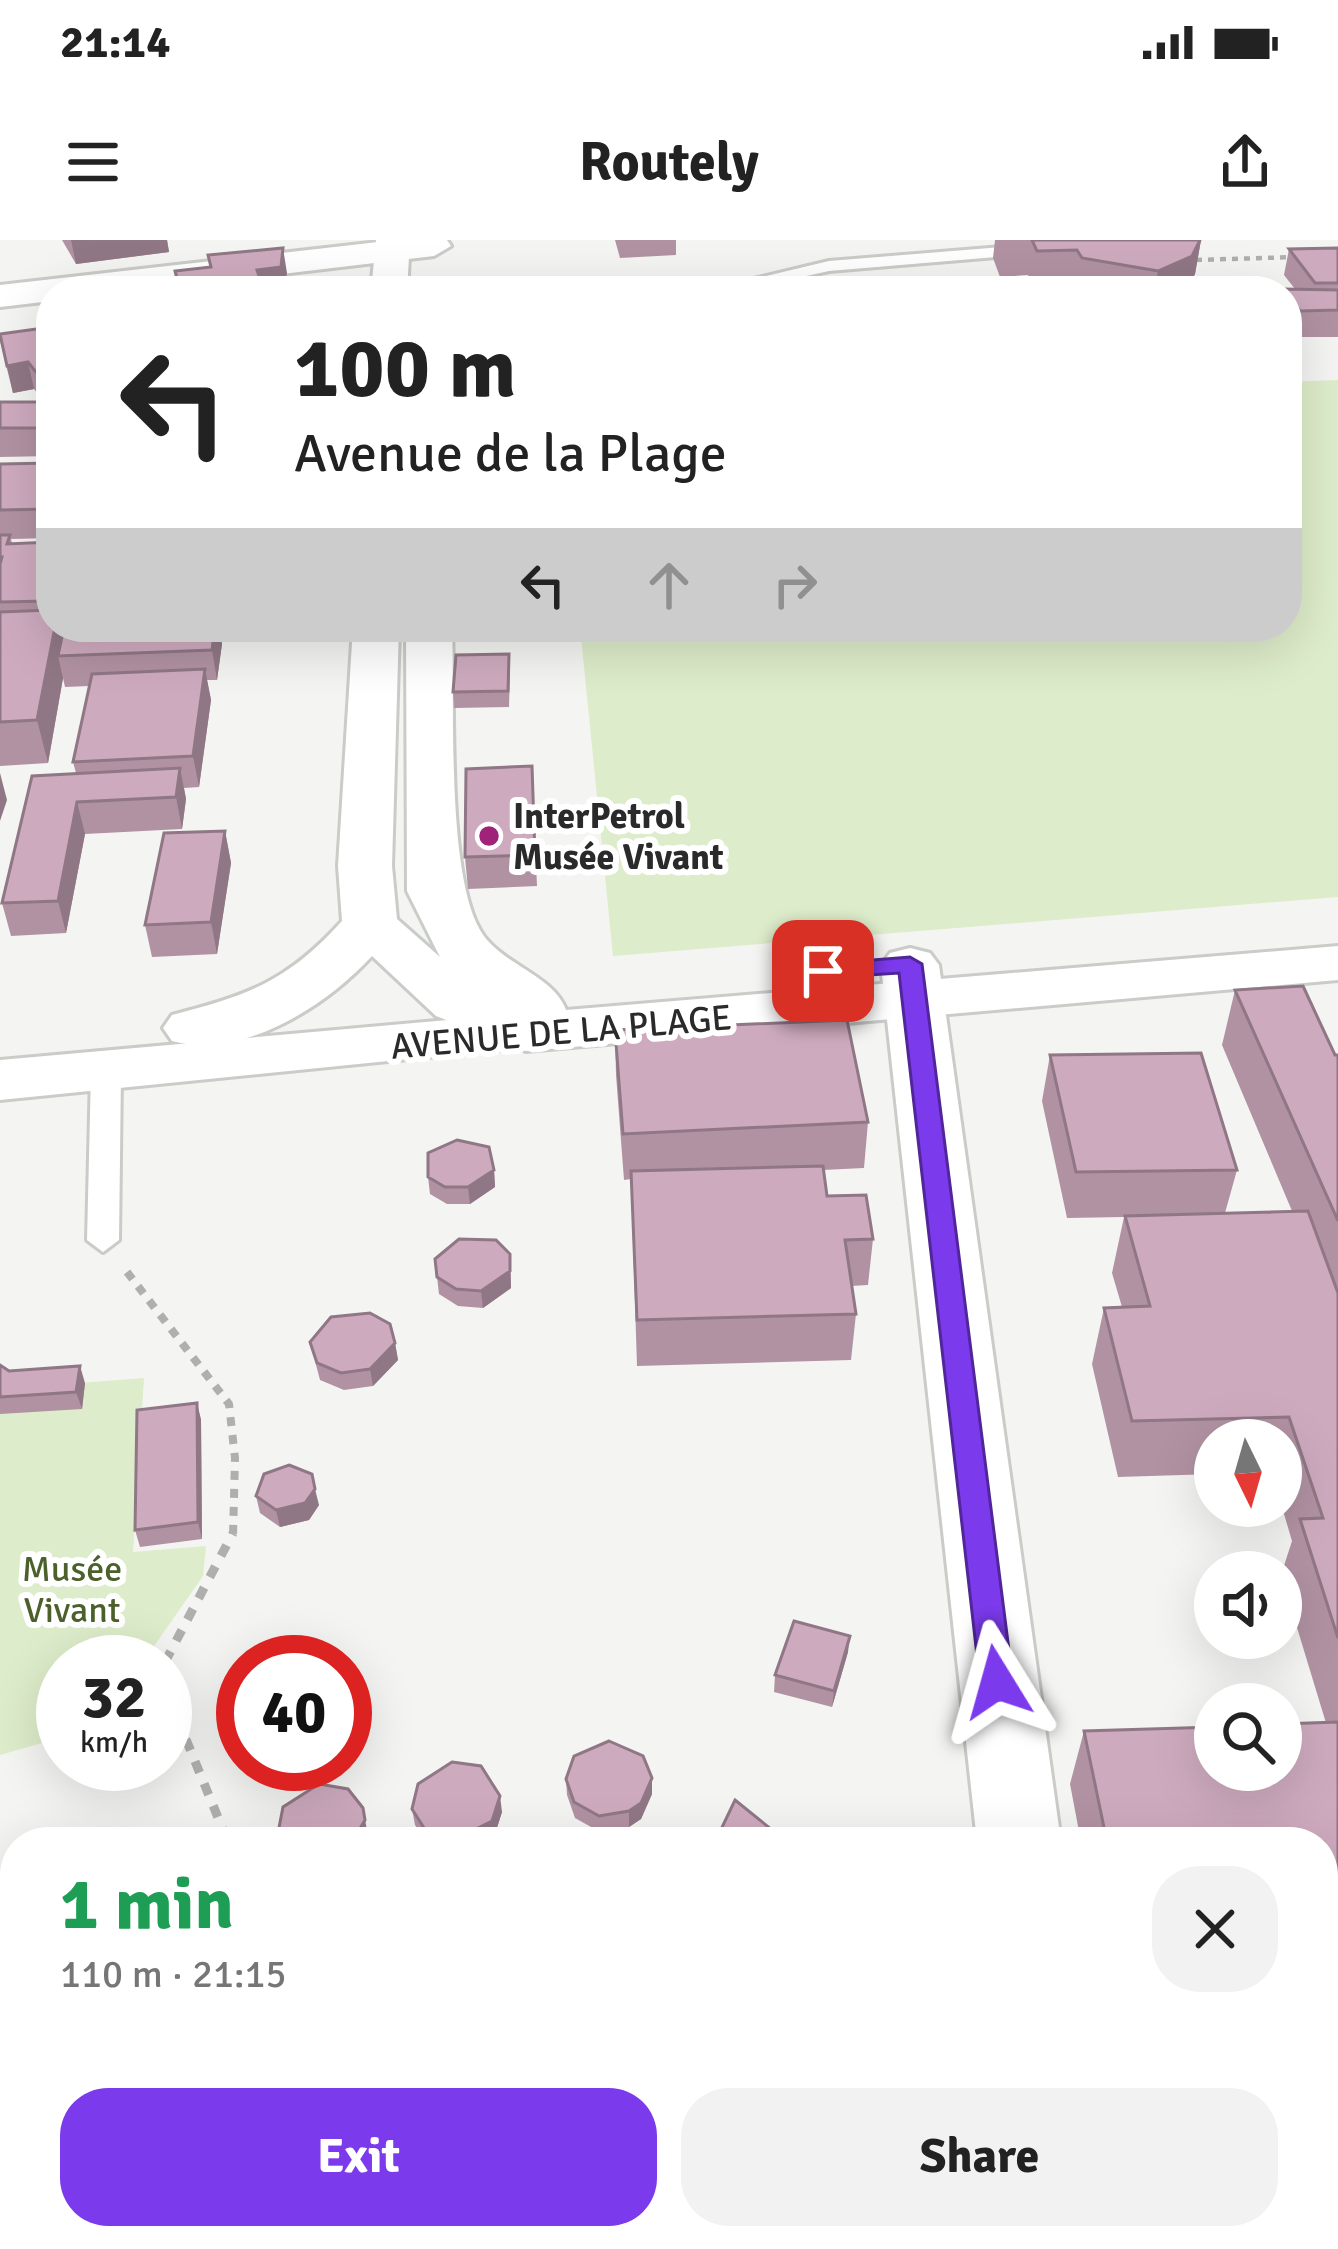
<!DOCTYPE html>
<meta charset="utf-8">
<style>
:root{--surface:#fff;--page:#f2f2f2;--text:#222;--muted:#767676;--accent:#7c3aed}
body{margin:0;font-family:Signika,sans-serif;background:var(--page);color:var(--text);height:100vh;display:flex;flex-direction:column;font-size:45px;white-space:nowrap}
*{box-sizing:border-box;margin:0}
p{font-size:39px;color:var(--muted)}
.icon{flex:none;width:66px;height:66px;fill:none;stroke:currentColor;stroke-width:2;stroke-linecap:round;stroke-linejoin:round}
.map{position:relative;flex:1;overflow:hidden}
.drawer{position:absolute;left:0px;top:1587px;width:1338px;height:423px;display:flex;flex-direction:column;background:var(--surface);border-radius:48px 48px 0 0;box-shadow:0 12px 48px #0002}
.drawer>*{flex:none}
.banner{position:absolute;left:36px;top:36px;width:1266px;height:366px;border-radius:48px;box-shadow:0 12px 48px #0002;background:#fff;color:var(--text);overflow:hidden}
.needle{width:78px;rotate:175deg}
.fabs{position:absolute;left:1194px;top:1179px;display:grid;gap:24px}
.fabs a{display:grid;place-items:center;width:108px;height:108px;border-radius:50%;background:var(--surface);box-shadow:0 12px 48px #0002;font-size:60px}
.speed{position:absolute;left:36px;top:1395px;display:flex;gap:24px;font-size:60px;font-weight:700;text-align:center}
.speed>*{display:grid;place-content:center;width:156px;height:156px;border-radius:50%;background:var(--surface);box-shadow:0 12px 48px #0002;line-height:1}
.speed small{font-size:30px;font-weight:400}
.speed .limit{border:18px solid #d22;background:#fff;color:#111}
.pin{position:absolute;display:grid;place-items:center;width:102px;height:102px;color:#fff;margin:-51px;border-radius:24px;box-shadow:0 6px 18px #0006}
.me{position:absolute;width:132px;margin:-66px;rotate:352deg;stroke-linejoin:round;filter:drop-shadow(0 0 9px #0008)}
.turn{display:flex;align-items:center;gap:42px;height:252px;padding:0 60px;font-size:54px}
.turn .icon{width:156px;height:156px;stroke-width:2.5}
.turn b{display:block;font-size:84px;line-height:102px}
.lanes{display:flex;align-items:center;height:114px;padding:0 60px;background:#0003;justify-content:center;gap:60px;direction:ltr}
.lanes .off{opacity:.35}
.round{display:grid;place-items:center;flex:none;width:126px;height:126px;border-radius:48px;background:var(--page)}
.headline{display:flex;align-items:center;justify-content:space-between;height:204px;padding:0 60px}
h1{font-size:72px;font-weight:700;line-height:90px;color:#1e9e55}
.cta{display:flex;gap:24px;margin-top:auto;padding:24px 60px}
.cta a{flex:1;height:138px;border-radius:48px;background:var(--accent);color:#fff;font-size:48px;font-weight:700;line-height:138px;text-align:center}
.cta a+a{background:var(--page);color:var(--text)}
.status{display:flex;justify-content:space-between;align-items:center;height:84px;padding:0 60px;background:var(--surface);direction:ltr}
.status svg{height:33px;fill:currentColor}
header{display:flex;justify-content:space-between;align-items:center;height:156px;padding:0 60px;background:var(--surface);font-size:54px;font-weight:700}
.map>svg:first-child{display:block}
</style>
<div class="status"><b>21:14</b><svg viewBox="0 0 49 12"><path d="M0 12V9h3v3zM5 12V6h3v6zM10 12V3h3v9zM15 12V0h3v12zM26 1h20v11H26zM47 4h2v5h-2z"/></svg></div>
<header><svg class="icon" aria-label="menu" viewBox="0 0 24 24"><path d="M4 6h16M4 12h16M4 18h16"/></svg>Routely<svg class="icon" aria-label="share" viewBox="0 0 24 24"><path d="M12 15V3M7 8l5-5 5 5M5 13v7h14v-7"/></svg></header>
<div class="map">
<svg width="1338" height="2009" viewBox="0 0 1338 2009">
<rect width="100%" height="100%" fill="#f4f5f2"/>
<path fill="#ddecca" d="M1338,140V657L613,716L580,387H1287V142Z
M0,1138L15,1148L144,1138L133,1312L206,1306L203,1336L143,1422H63V1497L0,1515Z"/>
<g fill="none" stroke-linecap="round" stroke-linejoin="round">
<defs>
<path id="service" d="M1002,7L1011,12L1008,16L829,31L738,51H704L829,21Z
M106,823L121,833L119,1000L103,1012L87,1000L91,833Z"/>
<path id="minor" d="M396,0H447L451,6L434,16L136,51H51V61L0,67V45Z"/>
<path id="tertiary" d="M910,708L930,713L939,725L1061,1602H977L881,725L890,713Z
M526,773L547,779L556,792L547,805L0,860V820Z
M1024,1995H1122L1123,2009H1025Z"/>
<path id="secondary" d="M376,0H410L407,51H371Z
M353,387H399L392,626L397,679L440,717L407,651L406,387H452C455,462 446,631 480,690C499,724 554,735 566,770L1338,706V740L526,811L436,776L372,716C326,766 243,820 172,801L163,788L172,775C248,755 287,742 342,681L338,626Z"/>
</defs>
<use href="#service" stroke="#caccc8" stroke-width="6"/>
<use href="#minor" stroke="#caccc8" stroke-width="6"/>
<use href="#tertiary" stroke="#caccc8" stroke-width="6"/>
<use href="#secondary" stroke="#caccc8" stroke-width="6"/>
<path stroke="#afb0ae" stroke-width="4.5" stroke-dasharray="6 6" stroke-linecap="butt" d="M1196,20L1296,17"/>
<path stroke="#afb0ae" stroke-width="8" stroke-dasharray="9 9" stroke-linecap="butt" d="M127,1032L229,1164L235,1218L233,1296"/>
<path stroke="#afb0ae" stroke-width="9" stroke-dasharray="12 12" stroke-linecap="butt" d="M165,1422L233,1293
M165,1431L167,1453L228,1602
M586,2009L589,1995"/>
<use href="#service" fill="#fff" fill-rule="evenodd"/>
<use href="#minor" fill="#fff" fill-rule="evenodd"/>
<use href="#tertiary" fill="#fff" fill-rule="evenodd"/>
<use href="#secondary" fill="#fff" fill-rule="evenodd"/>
</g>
<path fill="#b192a3" d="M62,0H167L169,12L76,24Z
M615,0H676V15L620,18Z
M995,0H1201L1195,34L1186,51H1075L1072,46H1033L1028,35L1000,37L993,18Z
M1338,8V97H1294L1287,88V51H1283V49H1295L1284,35L1289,9Z
M51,87L41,158L34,149L13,153L0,101Z
M0,162H51V216L0,217Z
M51,223V298L11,299L12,303L51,302V387H62L63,391L64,387H219L222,404L217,440H207L211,460L199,547L184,548L186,559L182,589L85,594L66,693L11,696L2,663L76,533L73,522L89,446L65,447L63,438L48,523L0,526V224Z
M510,430L509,467L454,468L453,452Z
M532,526L537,646L468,649L465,617Z
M225,591L231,623L217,714L152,717L145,685Z
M1235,750L1338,815V1767H1323V1602H1081L1070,1544L1084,1491L1326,1483L1281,1335L1292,1301L1281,1264V1200H1215V1234L1118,1237L1092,1124L1104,1068L1122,1067L1112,1033L1124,977L1067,978L1042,861L1050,815L1237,930L1225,973L1292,971L1222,805Z
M615,790L868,882L864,928L823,930L827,956L873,999L868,1045L851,1046L856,1074L851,1120L637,1126L631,939L624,940L616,835Z
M494,930L495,947L470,964H447L430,954L428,937Z
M510,1014L511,1048L483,1068L458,1066L439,1054L435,1019Z
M310,1102L395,1103L398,1120L373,1146L344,1150L320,1140Z
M0,1125L9,1131L85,1143L82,1169L0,1174Z
M197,1163L201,1180L202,1299L140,1307L135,1290Z
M256,1256L319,1265L309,1280L280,1287L260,1273Z
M848,1412L832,1467L774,1452L775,1435Z
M566,1539L652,1554L641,1579L629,1587L600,1592L575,1578L567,1555Z
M412,1569L502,1572L494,1597L483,1602H426L415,1585Z
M1137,1995H1323L1338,2009H1140Z"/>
<path fill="#907785" d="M71,0H167L169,12L76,24Z
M1201,0L1195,34L1186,51H1155L1158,31Z
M283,8L287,33L284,51H180L257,30Z
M28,122L34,149L13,153L7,126Z
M51,129V157L41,158L35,131Z
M54,387H62L68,412L58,416L63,438L48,523L37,480Z
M215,387H219L222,404L217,440L212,410Z
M205,429L211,460L199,547L193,516Z
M180,528L186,559L182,589L176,557Z
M0,533L7,560L0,581Z
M77,562L85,594L66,693L58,661Z
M225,591L231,623L217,714L211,682Z
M494,930L495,947L470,964L468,947Z
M510,1014L511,1048L483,1068L481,1051Z
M395,1103L398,1120L373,1146L370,1129Z
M80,1126L85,1143L82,1169L76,1152Z
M197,1163L201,1180L202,1299L198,1282Z
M315,1249L319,1265L309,1280L280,1287L276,1270Z
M850,1396L848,1412L832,1467L834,1451Z
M652,1538V1554L641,1579L629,1587V1571Z
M500,1556L502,1572L494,1597L483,1602H454V1600Z
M363,1568L368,1596L364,1602H352Z"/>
<path fill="#ceaabe" stroke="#907785" stroke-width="3" d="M1032,0H1200L1192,16L1158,31L1082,18L1077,10L1037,11Z
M283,8L281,27L257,30L261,42L180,50L175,31L211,27L208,15Z
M1338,8V43H1315L1289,9Z
M1283,49L1338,50V70L1300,71L1287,54V51Z
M51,87V129L35,131L28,122L7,126L0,94Z
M0,162H51V188H0Z
M51,223V262L49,269L0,270V224Z
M0,295H10L7,304L51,302V351L48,361L0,362V324L2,317H0Z
M51,370V387H55L37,480L0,482V372Z
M64,387H215L212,410L58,416Z
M509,414L508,451L453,452L456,415Z
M205,429L193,516L73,522L92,434Z
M532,526L535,615L465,617L466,529Z
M180,528L176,557L77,562L58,661L2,663L32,536Z
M225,591L211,682L145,685L164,593Z
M1303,746L1335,815H1338V981L1235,750Z
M847,780L868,882L623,894L615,790Z
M1201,813L1237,930L1076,932L1050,815Z
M457,900L489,907L494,930L468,947H445L428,937V913Z
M823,926L827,956L866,955L873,999L845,1000L856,1074L637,1080L631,931Z
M1308,971L1338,1053V1398L1300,1279L1323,1278L1289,1177L1132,1181L1104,1068L1150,1066L1125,976Z
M459,999L496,1000L510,1014V1031L481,1051L456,1049L437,1037L435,1019Z
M370,1073L390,1084L395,1103L370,1129L341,1133L317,1123L310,1102L331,1077Z
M0,1125L9,1131L80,1126L76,1152L0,1157Z
M197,1163L198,1282L135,1290L137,1170Z
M289,1225L312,1234L315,1249L305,1263L276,1270L256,1256L264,1234Z
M794,1381L850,1396L834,1451L775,1435Z
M1338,1482V1718L1323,1719V1602H1107L1084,1491L1215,1487V1530H1281V1484Z
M609,1501L643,1516L652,1538L641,1563L629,1571L599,1576L574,1562L566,1539L574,1516Z
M452,1522L481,1526L500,1556L492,1581L454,1600L426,1591L412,1569L418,1544Z
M319,1544L348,1549L363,1568L365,1580L352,1602H284L278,1593L283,1567Z
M735,1560L787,1602H715Z
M1338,1816V2009H1170L1167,1995H1323V1817Z
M106,1995H223L234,2009H110Z
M367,1995H472L473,2006L472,2009H363Z
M666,1995H773L768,2009H668L666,2005Z
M830,1995H907L903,2009H825Z"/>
<path fill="#7c3aed" stroke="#51269a" stroke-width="3" d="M910,717L922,724L1013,1442L1009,1452H985L980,1442L899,733L823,738L811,731L823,724Z"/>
<circle fill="#9f2378" stroke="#fff" stroke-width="4.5" cx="489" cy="596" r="12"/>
<g text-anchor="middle" stroke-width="12" stroke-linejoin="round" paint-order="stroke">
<g font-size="36" font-weight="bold" fill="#292a29" stroke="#fff" text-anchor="start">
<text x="513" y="588">InterPetrol<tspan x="513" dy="41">Musée Vivant</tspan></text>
</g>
<g font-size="36" fill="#292a29" stroke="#fff">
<text transform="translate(561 791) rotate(-5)" y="13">AVENUE DE LA PLAGE</text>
</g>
<g font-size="36" fill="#4c602c" stroke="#fff">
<text x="72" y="1341">Musée<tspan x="72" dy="41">Vivant</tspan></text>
</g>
</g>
</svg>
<div class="fabs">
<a><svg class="needle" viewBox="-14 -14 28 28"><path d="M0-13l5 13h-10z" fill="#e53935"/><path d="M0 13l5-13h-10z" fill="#767676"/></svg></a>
<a><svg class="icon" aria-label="sound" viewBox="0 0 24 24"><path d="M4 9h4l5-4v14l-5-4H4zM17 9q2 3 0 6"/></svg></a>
<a><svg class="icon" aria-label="search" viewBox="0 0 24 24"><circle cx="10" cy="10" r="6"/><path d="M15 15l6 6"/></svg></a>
</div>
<div class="speed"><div>32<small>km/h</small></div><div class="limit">40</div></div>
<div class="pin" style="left:823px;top:731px;background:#d93025"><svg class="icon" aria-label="arrive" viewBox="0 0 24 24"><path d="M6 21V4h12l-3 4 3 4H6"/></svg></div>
<svg class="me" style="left:997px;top:1442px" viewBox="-20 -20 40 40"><path d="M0-17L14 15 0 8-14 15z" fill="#7c3aed" stroke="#fff" stroke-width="4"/></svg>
<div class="banner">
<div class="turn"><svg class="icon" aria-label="left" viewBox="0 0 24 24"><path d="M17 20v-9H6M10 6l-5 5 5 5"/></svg><div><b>100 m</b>Avenue de la Plage</div></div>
<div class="lanes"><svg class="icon" aria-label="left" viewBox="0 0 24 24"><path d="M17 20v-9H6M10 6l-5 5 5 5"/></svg><svg class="icon off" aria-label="ahead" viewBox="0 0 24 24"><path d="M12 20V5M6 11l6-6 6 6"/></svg><svg class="icon off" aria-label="right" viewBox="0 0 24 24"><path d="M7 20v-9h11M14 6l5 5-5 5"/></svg></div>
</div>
<section class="drawer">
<div class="headline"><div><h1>1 min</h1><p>110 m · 21:15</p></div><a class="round"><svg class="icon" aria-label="close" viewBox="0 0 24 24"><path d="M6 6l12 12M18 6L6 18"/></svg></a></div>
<div class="cta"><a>Exit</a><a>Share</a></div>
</section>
</div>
